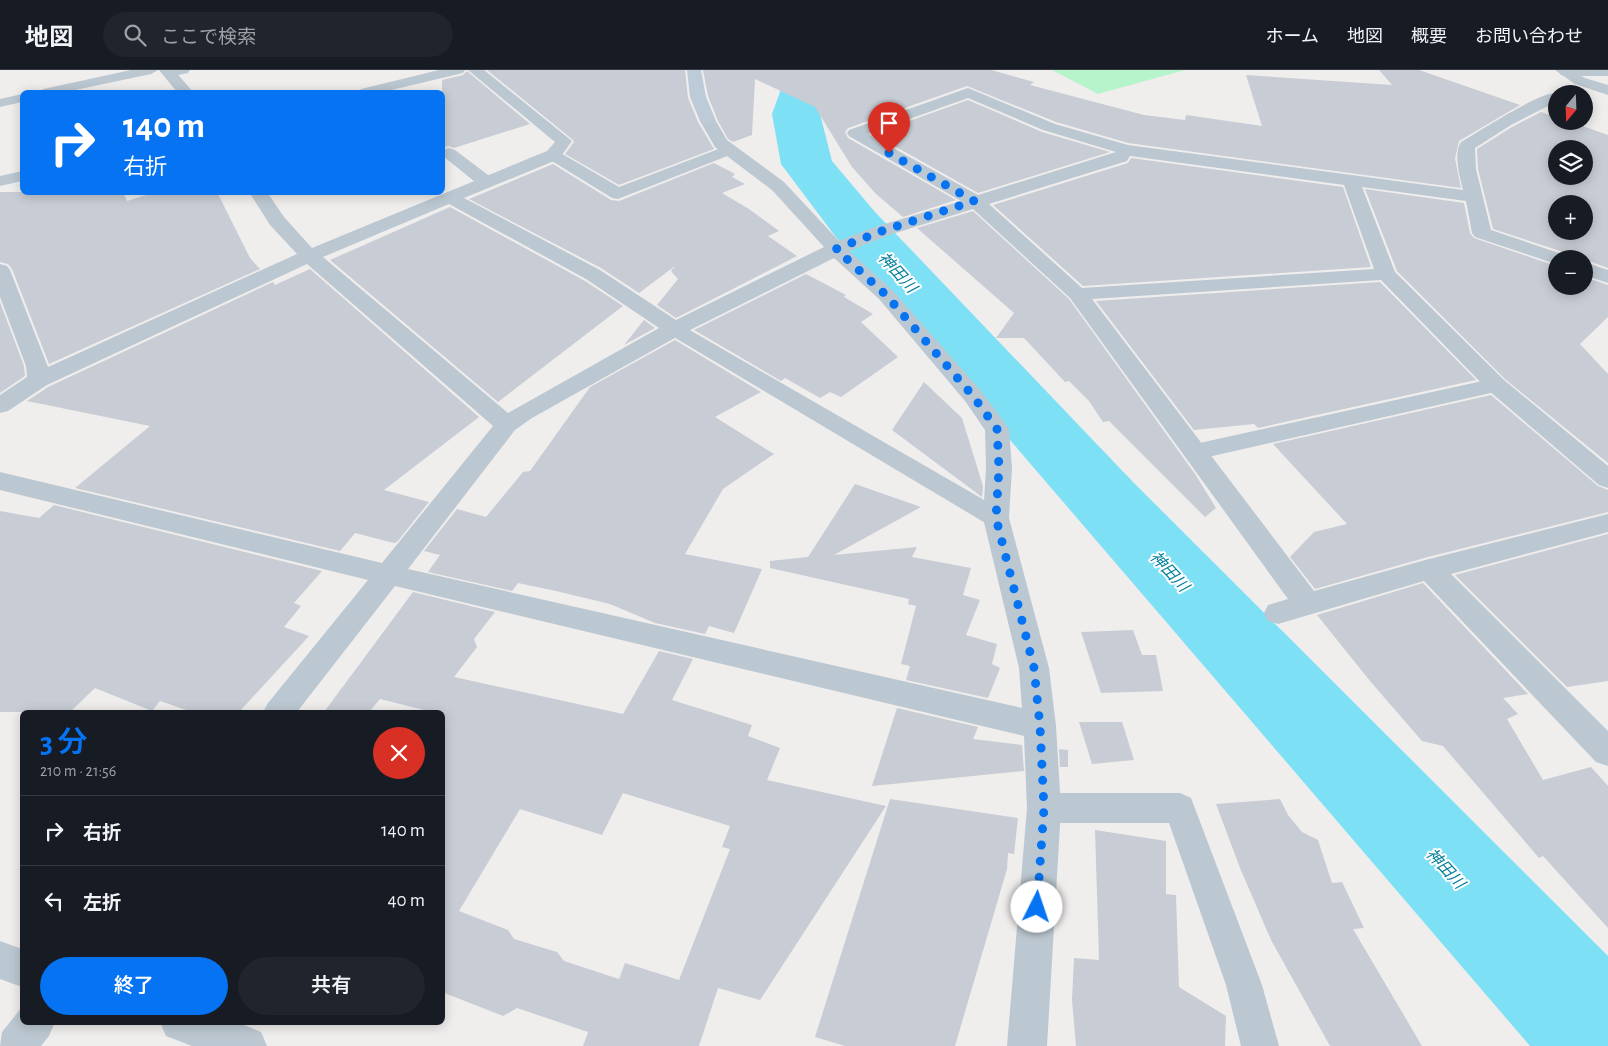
<!DOCTYPE html>
<html lang="ja">
<meta charset="utf-8">
<style>
:root{--surface:#171b24;--page:#20242c;--text:#f1f3f6;--muted:#9ea1a6;--line:#363941;--accent:#0573f2}
body{margin:0;font-family:"Alegreya Sans","Noto Sans JP",sans-serif;background:var(--page);color:var(--text);height:100vh;display:flex;flex-direction:column;font-size:19px;white-space:nowrap}
*{box-sizing:border-box;margin:0}
p{font-size:16px;color:var(--muted)}
.icon{flex:none;width:28px;height:28px;fill:none;stroke:currentColor;stroke-width:2;stroke-linecap:round;stroke-linejoin:round}
.map{position:relative;flex:1;overflow:hidden}
.sheet{position:absolute;left:20px;top:640px;width:425px;height:315px;display:flex;flex-direction:column;background:var(--surface);border-radius:8px;box-shadow:0 2px 12px #0003}
.sheet>*{flex:none}
.top-card{position:absolute;left:20px;top:20px;width:425px;height:105px;border-radius:8px;box-shadow:0 2px 12px #0003;background:#0573f2;color:#fff;overflow:hidden}
.needle{width:32px;rotate:199deg}
.buttons{position:absolute;left:1548px;top:15px;display:grid;gap:10px}
.buttons a{display:grid;place-items:center;width:45px;height:45px;border-radius:50%;background:var(--surface);box-shadow:0 2px 12px #0003;font-size:25px}
.pin{position:absolute;display:grid;place-items:center;width:42px;height:42px;color:#fff;margin:-51px -21px;border-radius:50% 50% 50% 0;rotate:-45deg;box-shadow:0 0 5px #0007}
.pin .icon{rotate:45deg}
.me{position:absolute;width:55px;margin:-28px;rotate:4deg;stroke-linejoin:round;filter:drop-shadow(0 0 4px #0008)}
.turn{display:flex;align-items:center;gap:18px;height:105px;padding:0 20px;font-size:22px}
.turn .icon{width:65px;height:65px;stroke-width:2.5}
.turn b{display:block;font-size:35px;line-height:42px}
.round{display:grid;place-items:center;flex:none;width:52px;height:52px;border-radius:26px;background:var(--page)}
.headline{display:flex;align-items:center;justify-content:space-between;height:85px;padding:0 20px}
h1{font-size:30px;font-weight:600;line-height:38px;color:var(--accent)}
.cta{display:flex;gap:10px;margin-top:auto;padding:10px 20px}
.cta a{flex:1;height:58px;border-radius:30px;background:var(--accent);color:#fff;font-size:20px;font-weight:600;line-height:58px;text-align:center}
.cta a+a{background:var(--page);color:var(--text)}
ul{padding:0;list-style:none}
li{display:flex;align-items:center;gap:15px;height:70px;padding:0 20px;border-top:1px solid var(--line)}
li div{flex:1}
li b{display:block;font-size:19px}
li em{font-style:normal}
header{display:flex;align-items:center;gap:30px;box-sizing:border-box;height:70px;padding:0 25px;background:var(--surface);border-bottom:1px solid var(--line)}
header strong{font-size:24px}
nav{display:flex;gap:28px;margin-inline-start:auto;font-size:18px}
.search{width:350px;height:45px;background:var(--page);display:flex;align-items:center;gap:12px;box-sizing:border-box;padding:0 18px;border-radius:28px;color:var(--muted);font-size:19px}
.map>svg:first-child{display:block}
</style>
<header>
<strong>地図</strong>
<div class="search"><svg class="icon" aria-label="search" viewBox="0 0 24 24"><circle cx="10" cy="10" r="6"/><path d="M15 15l6 6"/></svg>ここで検索</div>
<nav><a>ホーム</a><a>地図</a><a>概要</a><a>お問い合わせ</a></nav>
</header>
<div class="map">
<svg width="1608" height="976" viewBox="0 0 1608 976">
<rect width="100%" height="100%" fill="#f0eded"/>
<path fill="#b6f4cc" d="M1052,0H1185L1098,24Z"/>
<g fill="none" stroke-linecap="round" stroke-linejoin="round">
<path fill="#7ee0f5" fill-rule="evenodd" d="M788,0H832L820,44L832,91L875,142L1133,412L1608,886V976H1530L835,166L781,94L772,44Z"/>
</g>
<path fill="#c8ccd4" fill-rule="evenodd" d="M487,0H685L688,28L698,52L714,79L619,115L565,84L574,72L573,70Z
M703,0H991L1034,12L1030,15L1144,45L1185,50L1186,45L1262,56L1246,5L1392,15L1379,0H1419L1520,35L1459,71L1455,89L1461,118L1128,73L1056,52L967,16L848,58L845,62L848,68L956,130L903,147L876,124L852,97L815,37L755,9L752,65L733,72L728,69L718,51L708,26Z
M467,1L530,54L454,78L448,76L442,78V10L463,5Z
M968,30L1042,62L1110,82L978,123L873,64Z
M1541,42L1556,47V51H1568L1608,65V198L1584,189H1570L1566,183L1493,159L1478,99L1477,79L1512,57ZM1556,79H1584V106H1556ZM1556,134H1584V161H1556Z
M1131,88L1343,117L1371,197L1083,216L993,135L1128,93Z
M714,93L735,104L732,107L745,114L722,123L749,139L779,161L768,166L797,186L676,248L657,235L678,209L671,201L675,196L639,223L601,198L469,129L553,94L611,130L619,131Z
M1365,119L1464,133L1470,163L1474,168L1556,196V216H1584V207L1608,215V247L1580,274L1608,304V393L1505,309L1397,201Z
M0,122H123L127,131L156,122H217L250,188L260,199L49,294L12,199L8,194L0,192Z
M450,137L585,211L623,236L498,332L330,190Z
M973,141L1069,229L1195,404L1216,438L1205,447L1109,351L1103,352L1089,331L1069,311L1065,312L1024,268H996L1014,243L917,158Z
M310,199L479,347L384,420L429,432L397,472L394,473L355,463L340,481L75,418L150,356L27,331L48,317L273,212L275,215Z
M806,204L846,225L844,227L873,244L861,252L898,287L841,327L830,322L820,328L785,308L781,311L694,260Z
M1380,212L1476,310L1258,358L1254,354L1194,360L1096,231Z
M0,232L24,296L25,306L0,323Z
M644,250L655,258L624,275Z
M675,270L761,322L715,347L774,384L723,419L685,484L762,499L734,563L709,556L705,564L655,553L610,534L556,521L518,513L512,521L428,502L440,485L424,481L457,439L486,447L523,402L530,401L590,317Z
M924,312L962,348L983,416L982,427L892,360Z
M1491,325L1598,416L1608,420V442L1428,487L1315,519L1290,487L1314,462L1347,454L1273,374Z
M855,414L921,437L834,485L917,477L912,487L971,498L963,525L980,530L966,565L997,574L992,594L1000,598L988,628L906,610L910,596L901,594L916,536L908,534L909,529L770,498V491L808,487Z
M54,435L322,501L294,533L301,536L284,557L309,566L239,642H192L160,631L152,641L95,618L70,642H0V441L39,448Z
M1608,464V611L1567,617L1455,505Z
M1423,513L1528,624L1503,628L1518,644L1507,649L1543,710L1591,697L1608,716V858L1543,786L1539,788L1443,676L1422,671L1370,611L1317,545Z
M413,522L495,542L474,569L477,577L454,607L623,644L659,581L693,589L672,630L752,655L748,666L780,678L767,710L886,736L760,930L718,918L699,976H583L588,962L517,938L503,946L442,922V642H432L380,629L369,642H324ZM623,723L730,756L722,777L730,779L679,910L625,893L619,909L564,891L557,882L514,869L508,860L459,841L520,739L602,765Z
M1133,560L1142,585H1156L1163,621L1101,623L1081,562Z
M897,638L978,657L973,669L1022,675L1024,701L872,716Z
M1079,652H1122L1134,690L1092,694Z
M1059,679L1068,680V697H1060Z
M890,729L1018,748L1014,784L1008,783L1007,799L955,976H845L815,967Z
M1280,729L1288,745L1302,762L1318,770L1332,813L1342,812L1364,858L1353,859L1422,976H1330L1271,870L1240,798L1216,734Z
M1095,760L1166,771V824L1176,825L1179,917L1226,946L1225,976H1076L1072,930L1074,888L1099,890Z"/>
<g fill="none" stroke-linecap="round" stroke-linejoin="round">
<path fill="#bcc8d1" fill-rule="evenodd" d="M131,0H158L151,4L66,22H41L43,19L48,18Z
M164,0H190L188,3L169,7L164,6L162,3Z
M1560,0H1608V6H1566L1561,5L1559,2Z
M22,24V32L0,37V29Z
M729,75L735,77L737,80L735,83L618,129L612,128L547,88L545,85L547,82H559L619,117Z
M449,78L455,80L492,108L494,112L492,116H480L443,86V80Z
M674,253L681,255L1005,442L1009,448L1005,454L996,457L987,454L667,263L664,259L667,255Z
M1496,308L1504,310L1507,315L1504,320L1195,390L1187,387L1183,382L1187,377L1195,374Z
M1044,723H1180L1191,728L1262,915L1279,976H1241L1226,915L1169,753H1044L1033,748L1028,738L1033,728Z"/>
<path fill="#bcc8d1" fill-rule="evenodd" d="M159,0H174L193,22H177Z
M439,0H465L463,3L383,22H358L361,19Z
M468,0H484L572,71L559,89L464,128L600,200L676,250L824,177L772,120L715,77L700,51L702,48H714L727,70L784,112L839,171L875,157L961,131L849,66L847,63L849,60L968,18L1055,54L1128,75L1463,120C1460,107 1453,84 1461,72C1479,62 1544,18 1561,23L1556,24V32L1511,55L1475,78L1476,99L1491,160L1565,185L1568,189H1556V194L1475,167L1472,163L1466,131L1362,117L1395,202L1504,310L1608,396V418L1599,415L1488,320L1381,210L1092,229L1314,521L1429,489L1608,444V462L1451,504L1608,661V696L1596,692L1424,511L1278,554L1268,551L1264,543L1268,535L1288,529L1070,228L973,139L889,165L849,181L893,221L981,321L1009,359L1012,398L1009,448L1049,598L1056,656L1061,738L1047,976H1007L1027,738L1024,666L395,516L297,642H263L268,633L368,510L0,420V402L382,493L493,356L307,194L47,315L8,341L0,343V325L27,307L26,296L0,227V194L7,196L10,200L48,297L297,184L270,155L249,122H267L284,147L312,178L547,81L555,72ZM968,28L1043,60L1116,82L978,125L868,64ZM1130,86L1344,115L1374,199L1082,218L989,134L1127,91ZM449,134L586,209L659,258L508,343L323,187ZM834,188L879,229L965,331L985,360L986,398L983,448L1019,598L1022,638L408,499L515,360L532,348L682,264Z
M1555,0H1572L1585,8L1608,15V25L1575,14Z
M22,101V111L0,116V106Z
M1584,192L1608,200V213L1584,205Z
M0,871L22,879V917L0,909Z
M22,937V952H55L49,966L41,976H0L2,962Z
M160,952H237L261,962L267,976H192L166,966Z"/>
<path fill="#bdcbd9" fill-rule="evenodd" d="M687,0H701L706,27L716,51L714,54H702L700,51L690,27Z"/>
</g>
<g fill="none" stroke-linecap="round" stroke-linejoin="round">
<path stroke="#0573f2" stroke-width="9" stroke-dasharray="0 16.2" d="M889,83L974,131L882,161L836,179L886,225L973,326L997,359L999,398L996,448L1034,598L1040,656L1044,738L1037,837"/>
</g>
<g text-anchor="middle" stroke-width="4" stroke-linejoin="round" paint-order="stroke">
<g font-size="16" font-style="italic" fill="#03809b" stroke="#fff">
<text transform="translate(898 202) rotate(48)" y="6">神田川</text>
<text transform="translate(1170 501) rotate(47)" y="6">神田川</text>
<text transform="translate(1446 798) rotate(47)" y="6">神田川</text>
</g>
</g>
</svg>
<div class="buttons">
<a><svg class="needle" viewBox="-14 -14 28 28"><path d="M0-13l5 13h-10z" fill="#e53935"/><path d="M0 13l5-13h-10z" fill="#9ea1a6"/></svg></a>
<a><svg class="icon" aria-label="layers" viewBox="0 0 24 24"><path d="M12 4l9 5-9 5-9-5zM3 14l9 5 9-5"/></svg></a>
<a>+</a>
<a>−</a>
</div>
<div class="pin" style="left:889px;top:83px;background:#d93025"><svg class="icon" aria-label="arrive" viewBox="0 0 24 24"><path d="M6 21V4h12l-3 4 3 4H6"/></svg></div>
<svg class="me" style="left:1037px;top:837px" viewBox="-20 -20 40 40"><circle r="19" fill="#fff"/><path d="M0-13L10 11 0 6-10 11z" fill="#0573f2"/></svg>
<div class="top-card">
<div class="turn"><svg class="icon" aria-label="right" viewBox="0 0 24 24"><path d="M7 20v-9h11M14 6l5 5-5 5"/></svg><div><b>140 m</b>右折</div></div>
</div>
<section class="sheet">
<div class="headline"><div><h1>3 分</h1><p>210 m · 21:56</p></div><a class="round" style="background:#d93025;color:#fff"><svg class="icon" aria-label="close" viewBox="0 0 24 24"><path d="M6 6l12 12M18 6L6 18"/></svg></a></div>
<ul>
<li><svg class="icon" aria-label="right" viewBox="0 0 24 24"><path d="M7 20v-9h11M14 6l5 5-5 5"/></svg><div><b>右折</b></div><em>140 m</em></li>
<li><svg class="icon" aria-label="left" viewBox="0 0 24 24"><path d="M17 20v-9H6M10 6l-5 5 5 5"/></svg><div><b>左折</b></div><em>40 m</em></li>
</ul>
<div class="cta"><a>終了</a><a>共有</a></div>
</section>
</div>
